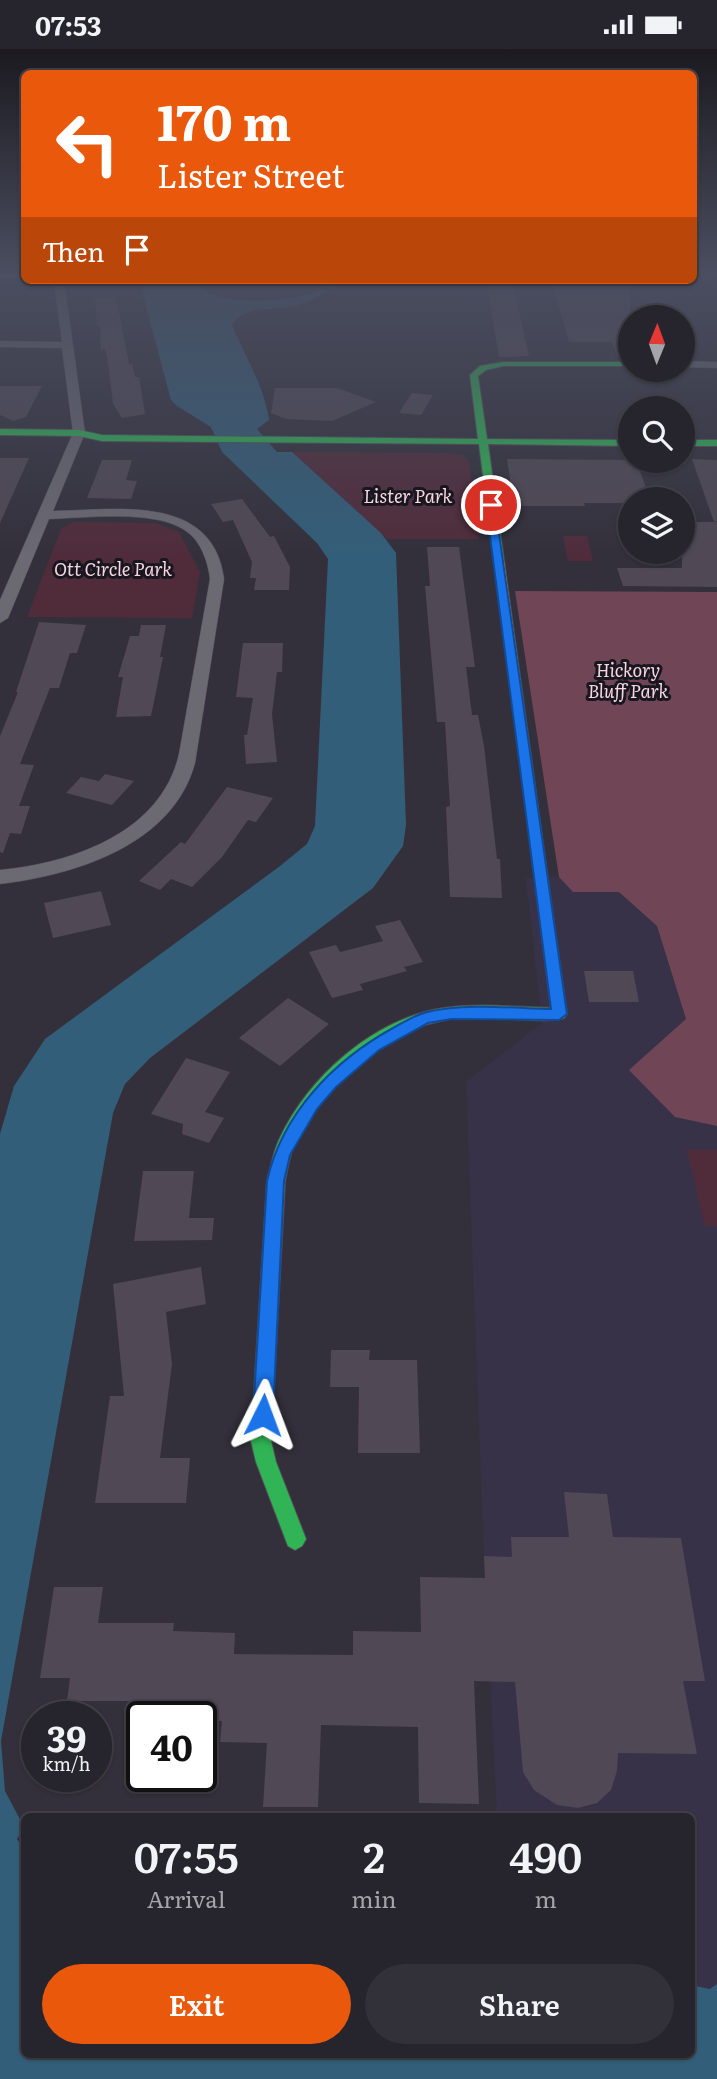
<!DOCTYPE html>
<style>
:root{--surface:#26242c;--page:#323038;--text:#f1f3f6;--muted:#a4a4a9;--line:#424148;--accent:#ea580c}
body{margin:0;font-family:Literata,serif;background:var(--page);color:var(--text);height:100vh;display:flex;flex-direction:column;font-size:26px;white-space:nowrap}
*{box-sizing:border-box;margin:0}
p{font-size:23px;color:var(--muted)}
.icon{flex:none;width:38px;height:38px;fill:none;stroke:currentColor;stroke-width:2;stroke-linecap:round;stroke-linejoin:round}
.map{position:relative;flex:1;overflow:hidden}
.panel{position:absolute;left:21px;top:1764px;width:674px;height:245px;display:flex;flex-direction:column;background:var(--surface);border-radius:10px;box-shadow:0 2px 5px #0004,0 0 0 2px var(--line)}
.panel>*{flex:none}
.guide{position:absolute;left:21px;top:21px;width:676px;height:214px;border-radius:10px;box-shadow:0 2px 5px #0004,0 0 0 2px var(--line);background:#ea580c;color:#fff;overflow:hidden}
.needle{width:46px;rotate:1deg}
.buttons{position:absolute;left:618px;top:256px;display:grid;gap:14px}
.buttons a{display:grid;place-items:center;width:77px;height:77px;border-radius:50%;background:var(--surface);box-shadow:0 2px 5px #0004,0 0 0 2px var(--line);font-size:35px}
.speed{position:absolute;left:21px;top:1652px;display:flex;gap:14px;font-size:35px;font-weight:700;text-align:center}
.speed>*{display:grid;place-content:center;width:91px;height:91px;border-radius:50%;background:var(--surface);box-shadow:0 2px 5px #0004,0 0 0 2px var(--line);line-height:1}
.speed small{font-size:18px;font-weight:400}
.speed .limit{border:4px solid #111;border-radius:10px;background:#fff;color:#111}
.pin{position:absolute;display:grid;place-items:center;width:60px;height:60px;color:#fff;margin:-30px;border:4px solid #fff;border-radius:50%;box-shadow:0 2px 7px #0007}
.me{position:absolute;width:77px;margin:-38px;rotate:3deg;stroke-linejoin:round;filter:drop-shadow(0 0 5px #0008)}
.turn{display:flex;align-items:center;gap:24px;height:147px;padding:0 21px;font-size:32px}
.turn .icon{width:91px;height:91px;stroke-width:2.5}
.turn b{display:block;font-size:49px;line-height:60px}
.then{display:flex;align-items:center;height:66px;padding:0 21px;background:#0003;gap:14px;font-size:26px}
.eta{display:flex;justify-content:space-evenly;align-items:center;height:119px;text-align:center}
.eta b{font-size:42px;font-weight:600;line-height:49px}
.cta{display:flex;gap:14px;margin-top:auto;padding:14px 21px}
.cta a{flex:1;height:80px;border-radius:42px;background:var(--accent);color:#fff;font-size:28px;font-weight:600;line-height:80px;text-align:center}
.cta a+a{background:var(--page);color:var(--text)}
.status{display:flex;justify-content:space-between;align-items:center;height:49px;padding:0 35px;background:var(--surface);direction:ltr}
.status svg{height:19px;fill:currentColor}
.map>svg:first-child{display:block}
</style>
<div class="status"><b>07:53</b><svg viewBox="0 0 49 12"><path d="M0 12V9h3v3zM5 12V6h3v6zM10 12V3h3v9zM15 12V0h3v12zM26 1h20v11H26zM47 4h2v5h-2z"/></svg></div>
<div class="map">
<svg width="717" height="2030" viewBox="0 0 717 2030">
<rect width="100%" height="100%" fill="#33303b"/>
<path fill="#383249" d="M693,223H717V255L471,254L468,231H693Z
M214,231H327L297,244L239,248L219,244Z
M559,828L573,843H619L657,877L686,971L675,1068L717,1077V1935L710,1940L691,1936V1768L497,1767L484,1507L466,1033L542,974L526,829Z"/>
<path fill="#502c3b" d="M292,403L450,404L463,406L469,412L479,490H387Z
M73,473L155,474L179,483L200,523L192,569L27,568L61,480Z
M563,487H587L593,512H568Z
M687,1101H717V1177H705Z"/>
<path fill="#704657" d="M515,542L717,543V1077L675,1068L629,1021L686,970L657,877L619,843H573L559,828Z"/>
<path fill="#335e79" d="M139,231H196C210,259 281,253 308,245C323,240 332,231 348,231C331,238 316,251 298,256C276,263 246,254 232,276C245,308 264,336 269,371L257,380L277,403H292L381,484L396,504L406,776L403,797L373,839L150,1009L125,1035L113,1064L1,1692L5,1742L24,1778L17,1790L24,1801V2006H691V1936L710,1940L717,1935V2030H0V1085L14,1037L45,990L280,817L307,795L315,777L328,510L317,494L222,403L211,378L177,357L171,351Z"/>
<path fill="#504854" d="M486,231H512L529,307L499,308Z
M551,231H630V307H617L612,293H569Z
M116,248L129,315H132L135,328H139L145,365L122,369L113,355L107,306L105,300L101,301L100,277H97L95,249Z
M0,337H42L26,368L13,372L0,366Z
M275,339H337L376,353L332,372L286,370L271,364Z
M412,344L433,346L421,366L399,364Z
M0,409H29L0,474Z
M507,410L636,411L650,450H630V454H584L585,457H514Z
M692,410L717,411V472L714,473Z
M102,411H132L126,431L137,432L131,450L87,449Z
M242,450L270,488L274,487L290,518L289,541H254L256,529H250L252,513L233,471L223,473L211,455Z
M682,473H717V538L623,537L617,519H682Z
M427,498H459L475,618H466L472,666H478L484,697L497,810H500L502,849L450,848L446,758L450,757L445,673H437L425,537H430Z
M39,573L86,576L77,604H70L59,639H50L20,715L34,716L19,757H30L21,785L10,784L3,804L0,803V687L18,643H16Z
M141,576H166L160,608H163L151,667L116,668L123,628H118L130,587H139Z
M243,594H283L282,623H277L272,665L277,713L246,715L244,686H247L253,649L236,648Z
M105,725L134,732L112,756L66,744L81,728L99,732Z
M227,738L273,749L256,773L248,771L222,808L192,838L171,830L160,841L139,832L181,793L185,795Z
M101,842L111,876L53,889L44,854Z
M400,871L423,913L404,918L407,922L360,935L363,941L332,949L309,903L336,896L340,903L383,892L375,877Z
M584,922H633L639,953H589Z
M288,949L329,975L280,1017L239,989Z
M186,1009L230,1023L205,1063L224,1069L209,1094L182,1085L183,1075L151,1065Z
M143,1122H194L189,1169H214L212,1191L134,1192Z
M201,1218L206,1255L166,1263L172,1315L160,1409H190L186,1454H95L110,1347H124L113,1235Z
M331,1301H370L369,1311H417L420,1404H358L359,1338H330Z
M564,1443L607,1445L613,1488L681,1489L705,1632H683L697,1705L618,1704L617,1722L611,1741L597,1754L578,1759L557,1756L534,1741L523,1723L515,1633L474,1632L479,1755L419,1754L418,1678L321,1676L318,1758H263L267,1694L220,1693L222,1672H201V1668H195L197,1652H67L70,1629H40L54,1538H103L98,1574H174L173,1582L235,1584L234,1605L353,1606V1582L421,1583L420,1528L485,1529L484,1507L512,1508L511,1488H569Z"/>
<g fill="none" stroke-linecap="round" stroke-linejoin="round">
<defs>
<path id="street" d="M0,223H24V229H0Z
M54,231H64L85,384L53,462C116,461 213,444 224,530L195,714C173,796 75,826 0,835V821C72,814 161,784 179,705L210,530C208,513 201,492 186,482C155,460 86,469 49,470L8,569L0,574V551L73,384L62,299L0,298V292L62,293Z
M682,312L717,313V319L682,318Z"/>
<path id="fast" d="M503,313H630V317H503L486,321L478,327L487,390L630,391V397L488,395L504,512L499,515L494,512L479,395L102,392L79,387L0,386V380L79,381L102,386L478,390L470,326L480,317Z
M682,391H717V397H682Z
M550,891L557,896L567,965L564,969C544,975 493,967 468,968C396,972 327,1026 296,1091C290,1103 288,1118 285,1132L271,1392L276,1413L306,1490L302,1497L295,1501L288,1497L256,1413L251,1392L267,1132C271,1118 273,1104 279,1091C308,1028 374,969 444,959C479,954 515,958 551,959L543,896Z"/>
<path id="slow" d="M495,510L504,512L557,896L550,901L543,896Z"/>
</defs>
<use href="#street" stroke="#514f58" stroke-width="1"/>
<use href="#fast" stroke="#514f58" stroke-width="2"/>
<use href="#slow" stroke="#514f58" stroke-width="2"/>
<use href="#street" fill="#6b6972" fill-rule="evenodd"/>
<use href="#fast" fill="#30b455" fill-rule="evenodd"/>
<use href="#slow" fill="#ff9f0a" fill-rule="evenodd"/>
</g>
<linearGradient id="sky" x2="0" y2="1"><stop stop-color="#1c1a20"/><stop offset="0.44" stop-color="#4a4e60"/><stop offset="1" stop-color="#4a4e60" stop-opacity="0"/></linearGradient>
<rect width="717" height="508" fill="url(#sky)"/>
<path fill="#1a73e8" stroke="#114b97" stroke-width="2" d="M491,453L495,456L567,965L559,971L451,970L428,974L379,1001L336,1038L317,1060L290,1106L284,1132L273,1366L270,1373L263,1376L256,1373L253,1366L267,1132C282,1065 333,1012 393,979C404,973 415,966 427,963C467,954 510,959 551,960L486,456Z"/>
<g text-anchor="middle" stroke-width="6" stroke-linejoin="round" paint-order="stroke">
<g font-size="18" font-style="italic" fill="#f7d6e0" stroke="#18161e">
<text x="408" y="454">Lister Park</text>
<text x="113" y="527">Ott Circle Park</text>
<text x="628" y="628">Hickory<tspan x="628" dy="21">Bluff Park</tspan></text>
</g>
</g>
</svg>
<div class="buttons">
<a><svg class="needle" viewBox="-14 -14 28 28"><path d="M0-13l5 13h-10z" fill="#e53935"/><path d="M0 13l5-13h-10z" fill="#a4a4a9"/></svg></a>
<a><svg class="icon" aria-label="search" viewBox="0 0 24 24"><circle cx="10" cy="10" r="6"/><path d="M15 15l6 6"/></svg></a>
<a><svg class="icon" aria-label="layers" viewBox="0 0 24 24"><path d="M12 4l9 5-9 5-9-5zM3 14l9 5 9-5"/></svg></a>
</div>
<div class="speed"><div>39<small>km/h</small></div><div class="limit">40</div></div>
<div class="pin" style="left:491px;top:456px;background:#d93025"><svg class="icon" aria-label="arrive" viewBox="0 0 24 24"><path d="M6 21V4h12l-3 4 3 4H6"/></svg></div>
<svg class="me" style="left:263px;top:1366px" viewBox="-20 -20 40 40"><path d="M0-17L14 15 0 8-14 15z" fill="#1a73e8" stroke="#fff" stroke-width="4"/></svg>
<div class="guide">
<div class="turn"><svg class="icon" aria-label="left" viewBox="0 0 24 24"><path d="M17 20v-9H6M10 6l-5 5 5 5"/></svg><div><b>170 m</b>Lister Street</div></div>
<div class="then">Then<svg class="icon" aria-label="arrive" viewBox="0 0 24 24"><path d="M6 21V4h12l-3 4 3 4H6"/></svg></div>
</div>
<section class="panel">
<div class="eta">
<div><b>07:55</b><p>Arrival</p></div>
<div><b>2</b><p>min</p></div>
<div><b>490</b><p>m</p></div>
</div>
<div class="cta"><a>Exit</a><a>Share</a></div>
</section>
</div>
